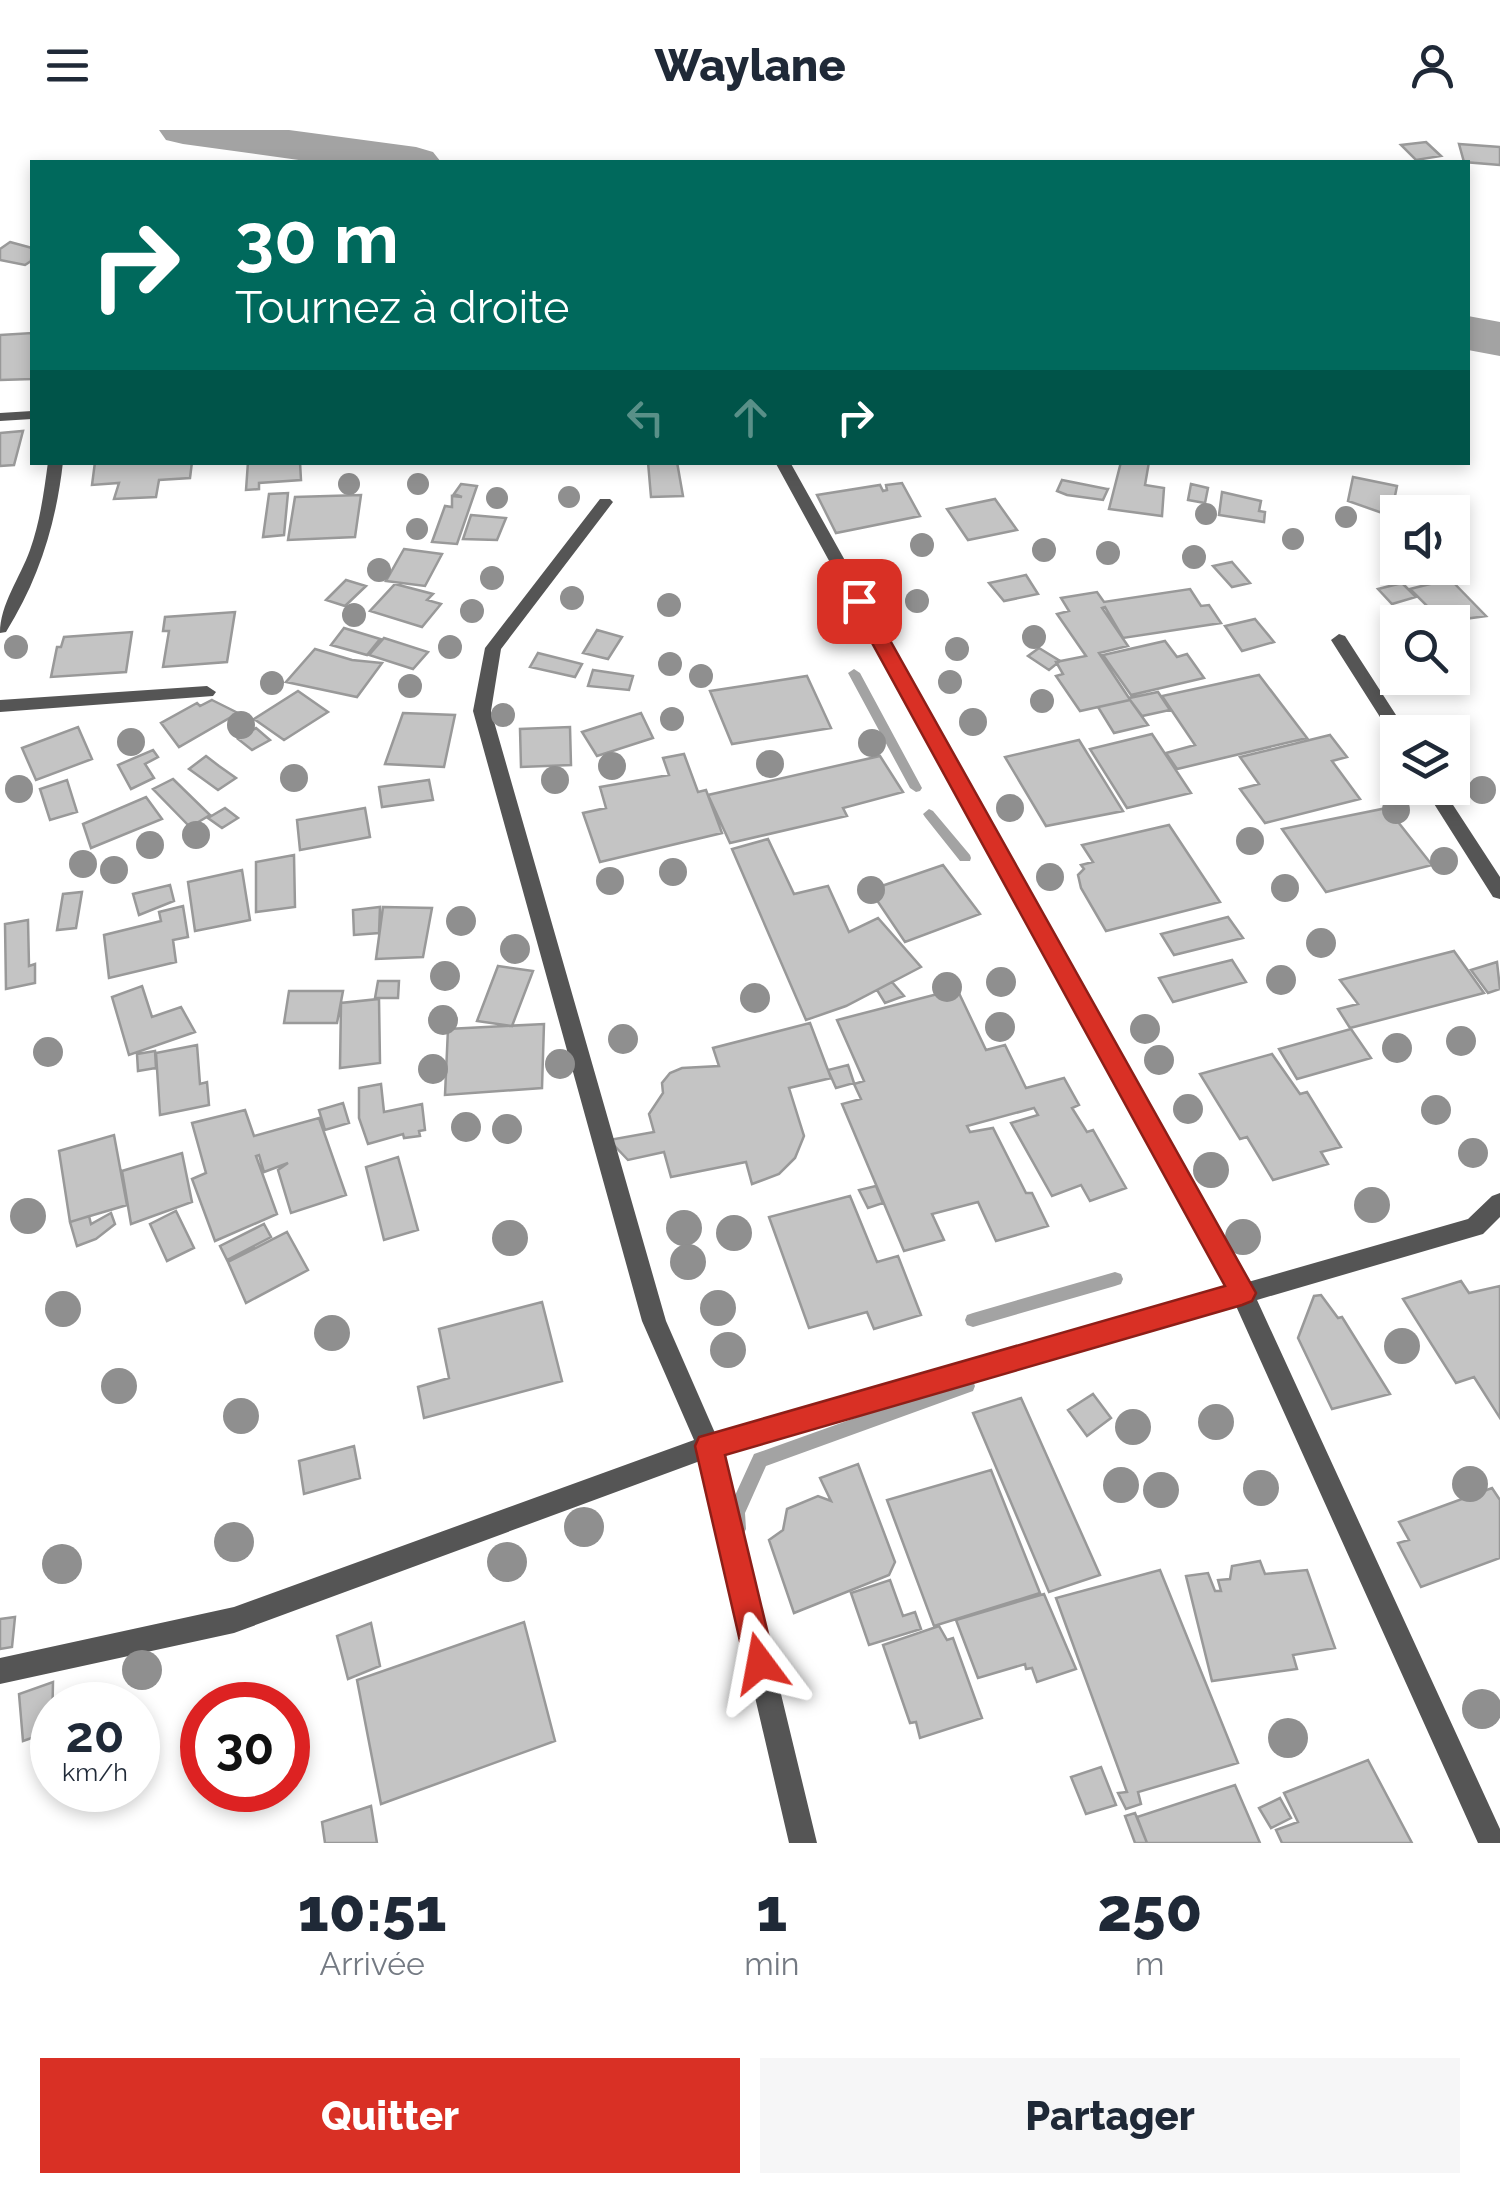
<!DOCTYPE html>
<html lang="fr">
<meta charset="utf-8">
<style>
:root{--surface:#fff;--page:#f6f6f7;--text:#1f2937;--muted:#747a83;--accent:#d93025}
body{margin:0;font-family:Raleway,sans-serif;background:var(--page);color:var(--text);height:100vh;display:flex;flex-direction:column;font-size:38px;white-space:nowrap}
*{box-sizing:border-box;margin:0}
p{font-size:32px;color:var(--muted)}
.icon{flex:none;width:55px;height:55px;fill:none;stroke:currentColor;stroke-width:2;stroke-linecap:round;stroke-linejoin:round}
.map{position:relative;height:1713px;overflow:hidden}
.panel{display:flex;flex-direction:column;background:var(--surface);flex:1}
.panel>*{flex:none}
.guide{position:absolute;left:30px;top:30px;width:1440px;height:305px;border-radius:0px;box-shadow:0 5px 15px #0003;background:#00695c;color:#fff;overflow:hidden}
.fabs{position:absolute;left:1380px;top:365px;display:grid;gap:20px}
.fabs a{display:grid;place-items:center;width:90px;height:90px;border-radius:0px;background:var(--surface);box-shadow:0 5px 15px #0003;font-size:50px}
.speed{position:absolute;left:30px;top:1552px;display:flex;gap:20px;font-size:50px;font-weight:700;text-align:center}
.speed>*{display:grid;place-content:center;width:130px;height:130px;border-radius:50%;background:var(--surface);box-shadow:0 5px 15px #0003;line-height:1}
.speed small{font-size:25px;font-weight:400}
.speed .limit{border:15px solid #d22;background:#fff;color:#111}
.pin{position:absolute;display:grid;place-items:center;width:85px;height:85px;color:#fff;margin:-42px;border-radius:20px;box-shadow:0 5px 15px #0006}
.me{position:absolute;width:110px;margin:-55px;rotate:347deg;stroke-linejoin:round;filter:drop-shadow(0 0 8px #0008)}
.turn{display:flex;align-items:center;gap:35px;height:210px;padding:0 40px;font-size:45px}
.turn .icon{width:130px;height:130px;stroke-width:2.5}
.turn b{display:block;font-size:70px;line-height:85px}
.lanes{display:flex;align-items:center;height:95px;padding:0 40px;background:#0003;justify-content:center;gap:50px;direction:ltr}
.lanes .off{opacity:.35}
.eta{display:flex;justify-content:space-evenly;align-items:center;height:170px;text-align:center}
.eta b{font-size:60px;font-weight:800;line-height:70px}
.button{display:flex;gap:20px;margin-top:auto;padding:20px 40px}
.button a{flex:1;height:115px;border-radius:0px;background:var(--accent);color:#fff;font-size:40px;font-weight:800;line-height:115px;text-align:center}
.button a+a{background:var(--page);color:var(--text)}
header{display:flex;justify-content:space-between;align-items:center;height:130px;padding:0 40px;background:var(--surface);font-size:45px;font-weight:800}
.map>svg:first-child{display:block}
</style>
<header><svg class="icon" aria-label="menu" viewBox="0 0 24 24"><path d="M4 6h16M4 12h16M4 18h16"/></svg>Waylane<svg class="icon" aria-label="person" viewBox="0 0 24 24"><circle cx="12" cy="8" r="4"/><path d="M4 21q1-7 8-7t8 7"/></svg></header>
<div class="map">
<svg width="1500" height="1713" viewBox="0 0 1500 1713">
<rect width="100%" height="100%" fill="#fff"/>
<g fill="none" stroke-linecap="round" stroke-linejoin="round">
<path fill="#a3a3a3" fill-rule="evenodd" d="M854,539L860,543L922,658L920,661L916,662L910,658L848,543Z
M929,679L933,681L970,725L971,728L970,731H960L925,687L923,684Z
M1115,1142L1121,1144L1123,1149L1121,1154L1115,1156L973,1197L967,1195L965,1190L967,1185L973,1183Z
M967,1248L973,1251L975,1256L973,1261L766,1336L745,1383L746,1399L743,1405L737,1408L731,1405L727,1383L754,1324Z"/>
<path fill="#a3a3a3" fill-rule="evenodd" d="M159,0H289L416,17L433,22L441,32H313L183,14L166,10Z
M1468,186L1500,192V226L1468,220Z"/>
</g>
<path fill="#c4c4c4" stroke="#999" stroke-width="2.5" d="M1426,12L1441,26L1416,30L1401,15Z
M1459,14L1500,17V35L1464,32Z
M10,112L32,118L31,131L25,135L0,130V119Z
M32,203V249L0,250V205Z
M23,301L14,335L0,336V303Z
M95,332H192L190,348L159,350L156,367L114,369L119,353L92,355Z
M248,332H300L301,350L259,353V359L246,360Z
M648,332H677L683,366L651,367Z
M1121,332H1149L1145,355L1164,358L1162,386L1109,379Z
M1353,347L1397,356L1391,386L1348,371Z
M1062,350L1107,359H1108L1103,370L1067,365L1057,361Z
M902,353L920,386L836,403L817,365L880,355L883,361L887,360L886,355Z
M461,354L477,356L457,414L432,412L445,376L452,377V366L462,367L454,364Z
M1191,354L1208,358L1205,373L1188,370Z
M1222,362L1261,371L1259,381L1265,382L1264,392L1219,385Z
M288,363L284,405L263,407L269,364Z
M361,365L355,407L288,410L295,367Z
M995,369L1017,400L968,410L947,379Z
M471,385L506,388L497,410L463,409Z
M404,419L442,424L425,456L386,451Z
M1232,432L1250,453L1232,457L1213,436Z
M1026,445L1038,464L1004,471L989,453Z
M1450,449L1486,486L1443,492L1410,459Z
M346,450L366,456L345,476L326,470Z
M1402,453L1416,467L1392,474L1378,459Z
M395,454L433,464L427,470L441,474L422,497L370,481Z
M1190,459L1201,476L1209,475L1221,493L1123,508L1105,477L1102,478L1128,516L1099,523L1129,568L1158,562L1170,580L1142,586L1130,570L1080,581L1056,546L1063,544L1056,532L1086,526L1057,484L1069,481L1061,468L1097,462L1104,472Z
M235,482L227,532L163,537L169,501H163L165,487Z
M1255,489L1274,512L1242,521L1225,496Z
M344,498L380,509L367,525L331,515Z
M597,500L622,507L608,529L583,523Z
M132,502L126,542L51,547L57,517H61L64,507Z
M384,508L428,522L413,539L369,525Z
M1165,511L1177,527L1187,524L1204,548L1131,565L1103,525Z
M1039,518L1060,531L1049,540L1028,526Z
M315,519L352,530L382,533L357,567L286,552Z
M538,523L582,534L575,547L530,537Z
M593,540L633,546L629,560L588,556Z
M1259,545L1307,608L1177,639L1166,623L1195,615L1162,566Z
M807,546L831,598L732,614L710,561Z
M298,561L328,582L284,610L254,589Z
M212,570L238,583L179,617L161,593L197,573L200,576Z
M1130,570L1148,595L1114,603L1098,577Z
M403,583L455,585L444,637L385,634Z
M641,583L653,608L597,626L582,602Z
M78,597L92,629L36,650L22,618Z
M570,597L571,635L521,637L520,599Z
M256,598L270,610L252,620L238,609Z
M1152,604L1191,663L1127,678L1090,619Z
M1330,605L1347,627L1332,631L1360,669L1265,693L1240,659L1259,654L1240,627Z
M1079,610L1123,681L1046,696L1005,627Z
M153,620L158,627L145,634L154,648L131,659L118,635Z
M684,624L698,662L706,660L722,703L600,732L583,683L606,678L600,657L669,645L663,628Z
M206,626L219,636L236,648L218,660L189,639Z
M880,626L903,662L843,678L847,686L730,713L708,665Z
M173,649L210,685L190,697L153,659Z
M67,650L77,682L50,690L40,659Z
M429,650L433,670L382,677L379,657Z
M146,667L162,689L91,718L83,694Z
M225,678L238,688L222,698L208,688Z
M365,678L370,707L300,720L297,690Z
M1387,678L1432,735L1326,762L1282,699Z
M1169,695L1220,772L1106,801L1081,758L1078,745L1084,739L1081,735L1093,732L1082,715Z
M768,709L794,764L828,756L849,802L878,788L921,837L846,876L806,890L732,719Z
M294,725L295,777L256,782V732Z
M943,735L980,784L905,812L870,760Z
M242,740L250,790L195,801L188,752Z
M170,755L174,771L139,785L133,764Z
M82,762L76,798L57,800L63,764Z
M183,776L188,807L173,810L176,832L109,848L104,805L161,791L159,782Z
M380,777L379,803L354,805L353,780Z
M383,777L432,778L423,827L376,829Z
M1228,787L1243,808L1174,825L1161,804Z
M28,790L29,836L35,834V853L6,859L5,794Z
M1454,821L1484,863L1350,898L1338,879L1358,874L1340,850Z
M1232,830L1246,852L1173,872L1159,848Z
M1497,832L1500,859L1488,863L1471,840Z
M498,836L533,841L512,896L477,891Z
M378,851H399L398,868H375Z
M892,852L904,866L885,873L877,860Z
M142,856L152,887L181,877L195,902L129,925L112,867Z
M957,859L986,920L1005,915L1026,958L1064,948L1079,975L1072,978L1087,1002L1093,1000L1126,1058L1090,1071L1081,1055L1052,1066L1011,993L1038,985L1034,978L967,996L970,1002L993,998L1026,1063H1032L1048,1096L996,1111L978,1072L932,1084L944,1110L904,1121L842,974L861,969L854,954L864,951L837,890Z
M289,861H343L337,893H284Z
M379,869L380,933L340,938L341,873Z
M810,893L831,948L789,958L804,1006L795,1028L779,1044L752,1054L746,1032L671,1047L664,1022L628,1030L609,1010L654,1002L649,984L663,963L662,953L670,943L682,938L719,936L713,918Z
M544,894L542,958L445,965L448,899Z
M1351,899L1371,928L1297,949L1279,919Z
M197,915L200,954L207,952L209,975L160,985L156,923Z
M155,921L156,938L138,941L137,924Z
M1272,924L1300,964L1307,962L1341,1017L1321,1022L1328,1034L1273,1050L1247,1007L1240,1009L1200,944Z
M848,935L854,953L836,958L828,940Z
M381,954L384,982L422,974L425,1000L419,1001L420,1006L404,1008L403,1004L368,1014L359,988V958Z
M343,973L349,993L325,1000L319,980Z
M245,980L254,1006L319,988L346,1065L291,1083L278,1040L288,1033L264,1042L259,1025L256,1026L277,1084L215,1111L192,1049L206,1043L192,993Z
M114,1005L127,1075L70,1092L59,1021Z
M182,1023L192,1072L131,1094L122,1041Z
M398,1027L418,1100L384,1110L366,1037Z
M876,1056L883,1073L868,1078L859,1060Z
M850,1066L877,1132L898,1126L921,1185L874,1199L867,1182L809,1198L769,1087Z
M176,1081L194,1118L167,1131L150,1094Z
M111,1083L115,1094L96,1109L77,1116L70,1092L89,1086L91,1094Z
M264,1094L271,1107L227,1130L220,1116Z
M287,1102L308,1140L246,1173L228,1132Z
M1461,1151L1469,1163L1500,1156V1288L1474,1247L1456,1253L1403,1169Z
M1321,1165L1338,1188L1342,1187L1390,1264L1332,1279L1298,1208L1314,1166Z
M542,1172L562,1251L424,1288L418,1257L449,1248L439,1199Z
M1093,1264L1111,1288L1087,1306L1068,1280Z
M1021,1268L1100,1445L1049,1462L973,1283Z
M354,1316L360,1348L304,1364L299,1331Z
M858,1334L895,1432L889,1445L794,1483L769,1410L783,1400L787,1379L818,1366L831,1371L820,1348Z
M991,1340L1040,1463L934,1496L887,1370Z
M1492,1358L1500,1370V1428L1421,1457L1398,1413L1409,1410L1399,1392Z
M1260,1431L1265,1444L1307,1440L1335,1518L1293,1525L1297,1539L1212,1551L1186,1446L1208,1443L1215,1461H1221L1218,1450L1230,1449L1232,1436Z
M1160,1440L1238,1633L1138,1662L1141,1674L1126,1679L1118,1663L1127,1662L1056,1468Z
M890,1450L903,1486L915,1482L921,1499L869,1515L851,1463Z
M1044,1464L1076,1539L1037,1552L1032,1538L1026,1539L1025,1534L978,1548L956,1490Z
M15,1487L12,1517L0,1519V1489Z
M524,1492L555,1611L381,1674L357,1550Z
M371,1493L380,1536L348,1549L337,1506Z
M939,1496L947,1510L953,1508L982,1588L920,1608L916,1592L910,1593L883,1515Z
M53,1552L52,1601L23,1611L19,1564Z
M1368,1630L1412,1713H1282L1276,1700L1298,1692L1284,1663Z
M1101,1637L1116,1675L1086,1684L1071,1647Z
M1235,1655L1260,1713H1147L1137,1687Z
M1280,1668L1291,1688L1271,1698L1259,1678Z
M371,1676L377,1713H325L322,1692Z
M1135,1683L1147,1713H1135L1125,1686Z"/>
<g fill="none" stroke-linecap="round" stroke-linejoin="round">
<path fill="#555" fill-rule="evenodd" d="M32,281V289L0,291V283Z
M48,332H63C56,394 39,449 6,502L0,503C0,474 20,448 30,420C40,392 44,362 48,332Z
M775,332H790L1248,1152L1468,1089L1492,1066L1500,1063V1087L1483,1104L1257,1170L1500,1699V1713H1478L1236,1176L723,1324L817,1713H789L700,1331L234,1503L0,1554V1528L234,1477L694,1310L642,1191L473,581L485,518L600,369H610L613,372L501,519L491,581L666,1191L715,1303L1227,1158Z
M1339,504L1345,506L1407,602H1398V608L1392,606L1331,510Z
M207,556L216,562L213,566L0,582V570Z
M1424,658H1442L1500,747V769L1493,767Z"/>
</g>
<g fill="#8f8f8f">
<circle cx="349" cy="354" r="11"/>
<circle cx="418" cy="354" r="11"/>
<circle cx="569" cy="367" r="11"/>
<circle cx="497" cy="368" r="11"/>
<circle cx="1206" cy="384" r="11"/>
<circle cx="1346" cy="387" r="11"/>
<circle cx="417" cy="399" r="11"/>
<circle cx="1293" cy="409" r="11"/>
<circle cx="922" cy="415" r="12"/>
<circle cx="1044" cy="420" r="12"/>
<circle cx="1108" cy="423" r="12"/>
<circle cx="1194" cy="427" r="12"/>
<circle cx="379" cy="440" r="12"/>
<circle cx="492" cy="448" r="12"/>
<circle cx="572" cy="468" r="12"/>
<circle cx="917" cy="471" r="12"/>
<circle cx="669" cy="475" r="12"/>
<circle cx="472" cy="481" r="12"/>
<circle cx="354" cy="485" r="12"/>
<circle cx="1034" cy="507" r="12"/>
<circle cx="16" cy="517" r="12"/>
<circle cx="450" cy="517" r="12"/>
<circle cx="957" cy="519" r="12"/>
<circle cx="670" cy="534" r="12"/>
<circle cx="701" cy="546" r="12"/>
<circle cx="950" cy="552" r="12"/>
<circle cx="272" cy="553" r="12"/>
<circle cx="410" cy="556" r="12"/>
<circle cx="1042" cy="571" r="12"/>
<circle cx="503" cy="585" r="12"/>
<circle cx="672" cy="589" r="12"/>
<circle cx="973" cy="592" r="14"/>
<circle cx="241" cy="595" r="14"/>
<circle cx="131" cy="612" r="14"/>
<circle cx="872" cy="613" r="14"/>
<circle cx="770" cy="634" r="14"/>
<circle cx="612" cy="636" r="14"/>
<circle cx="294" cy="648" r="14"/>
<circle cx="555" cy="650" r="14"/>
<circle cx="19" cy="659" r="14"/>
<circle cx="1482" cy="660" r="14"/>
<circle cx="1010" cy="678" r="14"/>
<circle cx="1396" cy="680" r="14"/>
<circle cx="196" cy="705" r="14"/>
<circle cx="1250" cy="711" r="14"/>
<circle cx="150" cy="715" r="14"/>
<circle cx="1444" cy="731" r="14"/>
<circle cx="83" cy="734" r="14"/>
<circle cx="114" cy="740" r="14"/>
<circle cx="673" cy="742" r="14"/>
<circle cx="1050" cy="747" r="14"/>
<circle cx="610" cy="751" r="14"/>
<circle cx="1285" cy="758" r="14"/>
<circle cx="871" cy="760" r="14"/>
<circle cx="461" cy="791" r="15"/>
<circle cx="1321" cy="813" r="15"/>
<circle cx="515" cy="819" r="15"/>
<circle cx="445" cy="846" r="15"/>
<circle cx="1281" cy="850" r="15"/>
<circle cx="1001" cy="852" r="15"/>
<circle cx="947" cy="857" r="15"/>
<circle cx="755" cy="868" r="15"/>
<circle cx="443" cy="890" r="15"/>
<circle cx="1000" cy="897" r="15"/>
<circle cx="1145" cy="899" r="15"/>
<circle cx="623" cy="909" r="15"/>
<circle cx="1461" cy="911" r="15"/>
<circle cx="1397" cy="918" r="15"/>
<circle cx="48" cy="922" r="15"/>
<circle cx="1159" cy="930" r="15"/>
<circle cx="560" cy="934" r="15"/>
<circle cx="433" cy="939" r="15"/>
<circle cx="1188" cy="979" r="15"/>
<circle cx="1436" cy="980" r="15"/>
<circle cx="466" cy="997" r="15"/>
<circle cx="507" cy="999" r="15"/>
<circle cx="1473" cy="1023" r="15"/>
<circle cx="1211" cy="1040" r="18"/>
<circle cx="1372" cy="1075" r="18"/>
<circle cx="28" cy="1086" r="18"/>
<circle cx="684" cy="1098" r="18"/>
<circle cx="734" cy="1103" r="18"/>
<circle cx="1243" cy="1107" r="18"/>
<circle cx="510" cy="1108" r="18"/>
<circle cx="688" cy="1132" r="18"/>
<circle cx="718" cy="1178" r="18"/>
<circle cx="63" cy="1179" r="18"/>
<circle cx="332" cy="1203" r="18"/>
<circle cx="1402" cy="1216" r="18"/>
<circle cx="728" cy="1220" r="18"/>
<circle cx="119" cy="1256" r="18"/>
<circle cx="241" cy="1286" r="18"/>
<circle cx="1216" cy="1292" r="18"/>
<circle cx="1133" cy="1297" r="18"/>
<circle cx="1470" cy="1354" r="18"/>
<circle cx="1121" cy="1355" r="18"/>
<circle cx="1261" cy="1358" r="18"/>
<circle cx="1161" cy="1360" r="18"/>
<circle cx="584" cy="1397" r="20"/>
<circle cx="234" cy="1412" r="20"/>
<circle cx="507" cy="1432" r="20"/>
<circle cx="62" cy="1434" r="20"/>
<circle cx="142" cy="1540" r="20"/>
<circle cx="1482" cy="1579" r="20"/>
<circle cx="1288" cy="1608" r="20"/>
</g>
<path fill="#d93025" stroke="#8d1f18" stroke-width="2.5" d="M859,465L868,471L1256,1163L1252,1171L1242,1175L725,1325L775,1533L771,1543L760,1548L749,1543L745,1533L695,1316L699,1307L1225,1156L849,471Z"/>
</svg>
<div class="fabs">
<a><svg class="icon" aria-label="sound" viewBox="0 0 24 24"><path d="M4 9h4l5-4v14l-5-4H4zM17 9q2 3 0 6"/></svg></a>
<a><svg class="icon" aria-label="search" viewBox="0 0 24 24"><circle cx="10" cy="10" r="6"/><path d="M15 15l6 6"/></svg></a>
<a><svg class="icon" aria-label="layers" viewBox="0 0 24 24"><path d="M12 4l9 5-9 5-9-5zM3 14l9 5 9-5"/></svg></a>
</div>
<div class="speed"><div>20<small>km/h</small></div><div class="limit">30</div></div>
<div class="pin" style="left:859px;top:471px;background:#d93025"><svg class="icon" aria-label="arrive" viewBox="0 0 24 24"><path d="M6 21V4h12l-3 4 3 4H6"/></svg></div>
<svg class="me" style="left:760px;top:1533px" viewBox="-20 -20 40 40"><path d="M0-17L14 15 0 8-14 15z" fill="#d93025" stroke="#fff" stroke-width="4"/></svg>
<div class="guide">
<div class="turn"><svg class="icon" aria-label="right" viewBox="0 0 24 24"><path d="M7 20v-9h11M14 6l5 5-5 5"/></svg><div><b>30 m</b>Tournez à droite</div></div>
<div class="lanes"><svg class="icon off" aria-label="left" viewBox="0 0 24 24"><path d="M17 20v-9H6M10 6l-5 5 5 5"/></svg><svg class="icon off" aria-label="ahead" viewBox="0 0 24 24"><path d="M12 20V5M6 11l6-6 6 6"/></svg><svg class="icon" aria-label="right" viewBox="0 0 24 24"><path d="M7 20v-9h11M14 6l5 5-5 5"/></svg></div>
</div>
</div>
<section class="panel">
<div class="eta">
<div><b>10:51</b><p>Arrivée</p></div>
<div><b>1</b><p>min</p></div>
<div><b>250</b><p>m</p></div>
</div>
<div class="button"><a>Quitter</a><a>Partager</a></div>
</section>
